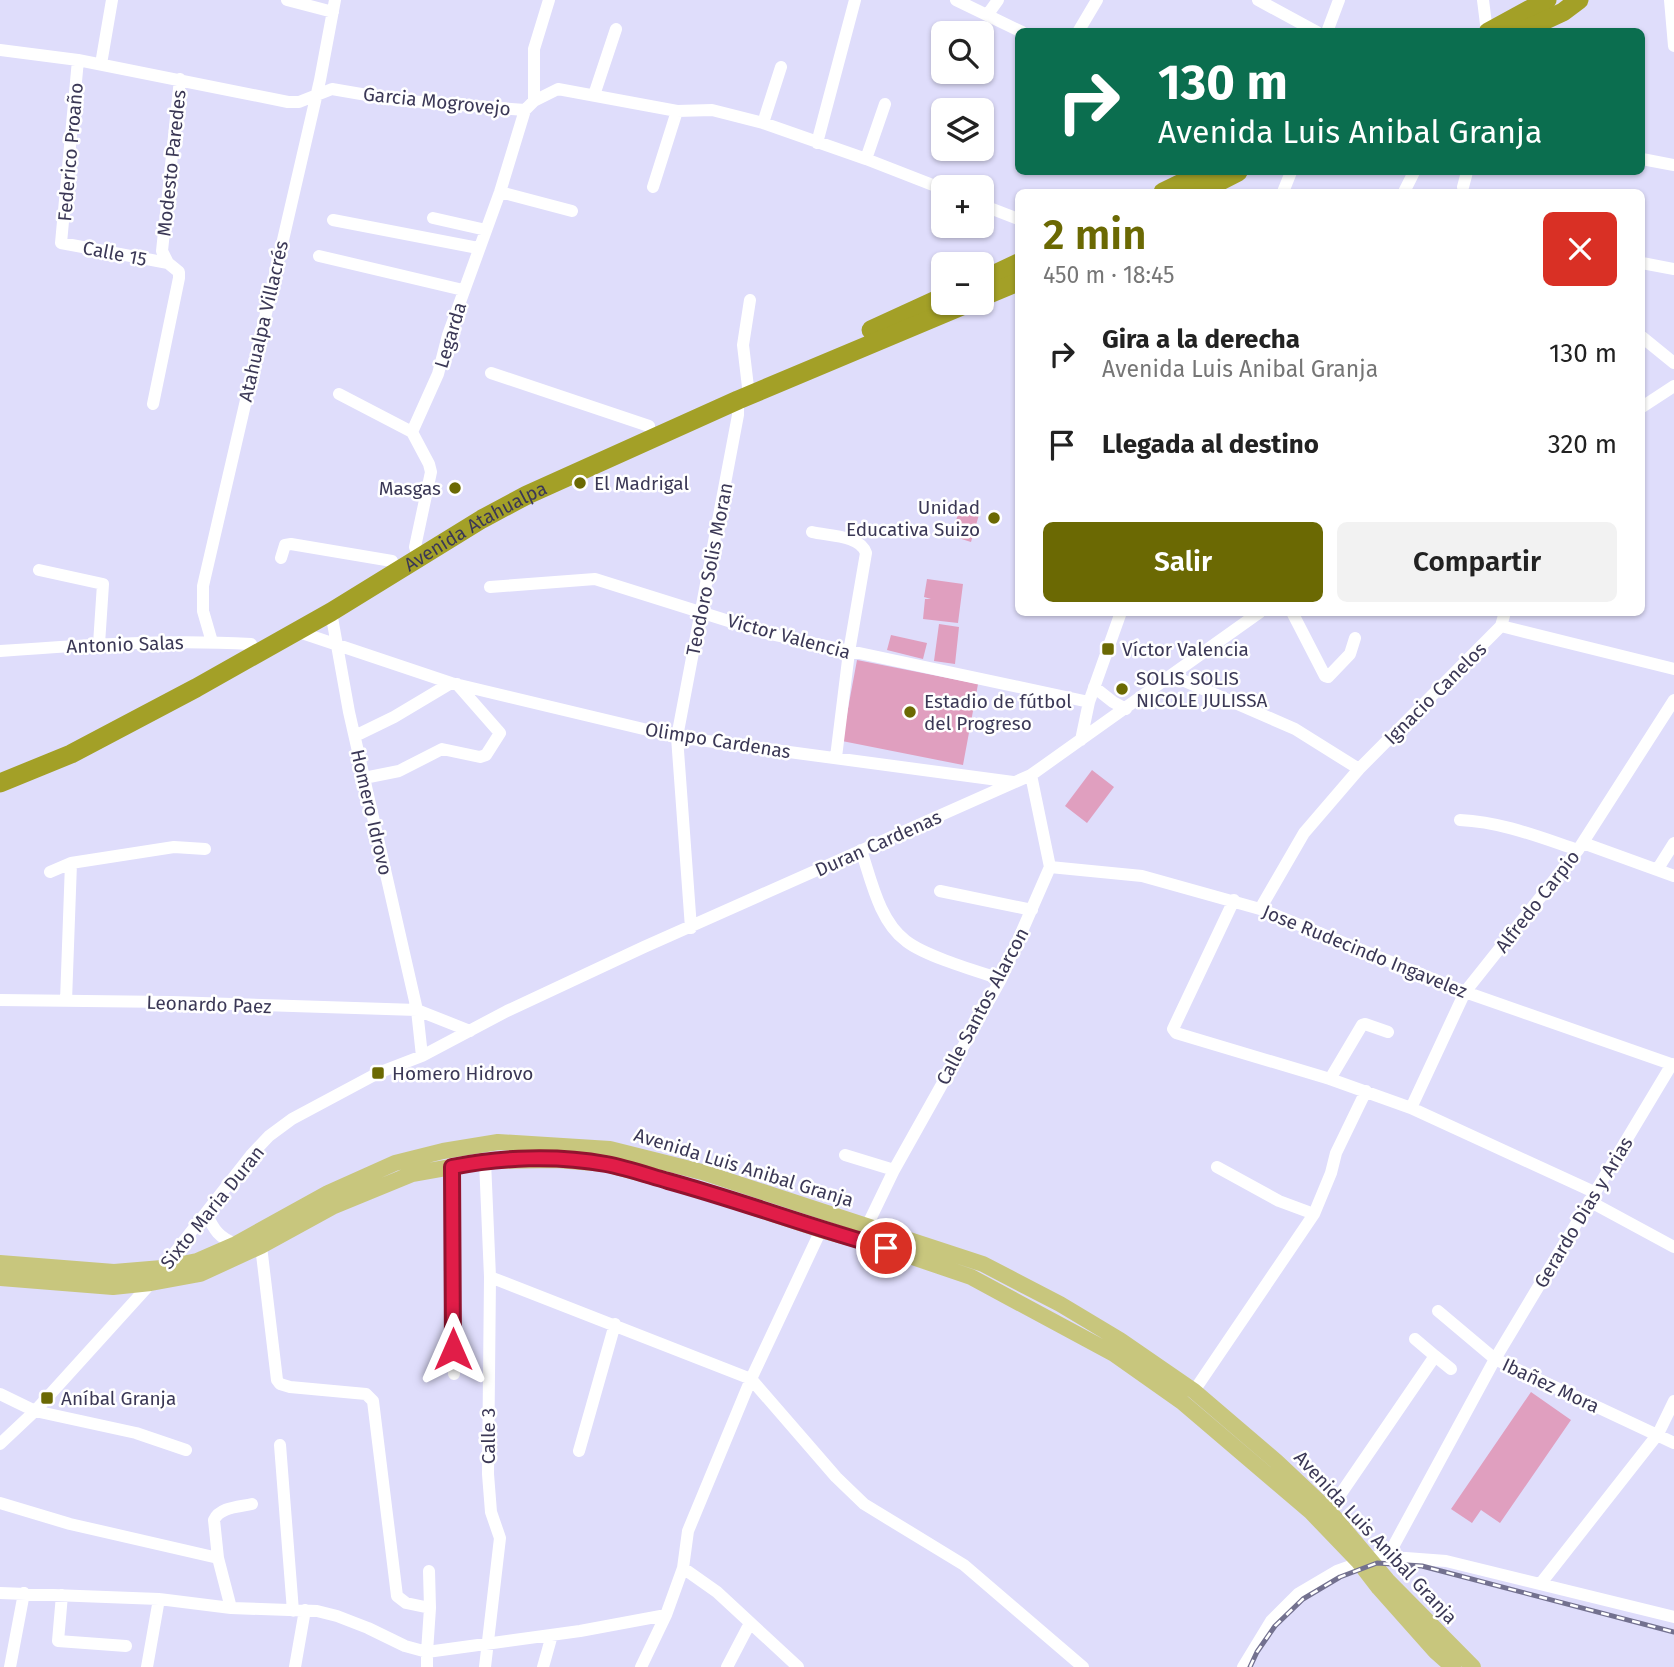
<!DOCTYPE html>
<html lang="es">
<meta charset="utf-8">
<style>
:root{--surface:#fff;--page:#f2f2f2;--text:#222;--muted:#767676;--accent:#6b6903}
body{margin:0;font-family:"Fira Sans",sans-serif;background:var(--page);color:var(--text);height:100vh;display:flex;flex-direction:column;font-size:26px;white-space:nowrap}
*{box-sizing:border-box;margin:0}
p{font-size:23px;color:var(--muted)}
.icon{flex:none;width:38px;height:38px;fill:none;stroke:currentColor;stroke-width:2;stroke-linecap:round;stroke-linejoin:round}
.map{position:relative;flex:1;overflow:hidden}
.panel{position:absolute;left:1015px;top:189px;width:630px;height:427px;display:flex;flex-direction:column;background:var(--surface);border-radius:10px;box-shadow:0 2px 5px #0004}
.panel>*{flex:none}
.top-card{position:absolute;left:1015px;top:28px;width:630px;height:147px;border-radius:10px;box-shadow:0 2px 5px #0004;background:#0b6e4f;color:#fff;overflow:hidden}
.fabs{position:absolute;left:931px;top:21px;display:grid;gap:14px}
.fabs a{display:grid;place-items:center;width:63px;height:63px;border-radius:10px;background:var(--surface);box-shadow:0 2px 5px #0004;font-size:35px}
.pin{position:absolute;display:grid;place-items:center;width:60px;height:60px;color:#fff;margin:-30px;border:4px solid #fff;border-radius:50%;box-shadow:0 2px 7px #0007}
.me{position:absolute;width:77px;margin:-38px;rotate:0deg;stroke-linejoin:round;filter:drop-shadow(0 0 5px #0008)}
.turn{display:flex;align-items:center;gap:24px;height:147px;padding:0 28px;font-size:32px}
.turn .icon{width:91px;height:91px;stroke-width:2.5}
.turn b{display:block;font-size:49px;line-height:60px}
.round{display:grid;place-items:center;flex:none;width:74px;height:74px;border-radius:10px;background:var(--page)}
.summary{display:flex;align-items:center;justify-content:space-between;height:119px;padding:0 28px}
h1{font-size:42px;font-weight:600;line-height:52px;color:var(--accent)}
.primary-button{display:flex;gap:14px;margin-top:auto;padding:14px 28px}
.primary-button a{flex:1;height:80px;border-radius:10px;background:var(--accent);color:#fff;font-size:28px;font-weight:600;line-height:80px;text-align:center}
.primary-button a+a{background:var(--page);color:var(--text)}
ul{padding:0;list-style:none}
li{display:flex;align-items:center;gap:21px;height:91px;padding:0 28px}
li div{flex:1}
li b{display:block;font-size:26px}
li em{font-style:normal}
.map>svg:first-child{display:block}
</style>
<div class="map">
<svg width="1674" height="1667" viewBox="0 0 1674 1667">
<rect width="100%" height="100%" fill="#dfddfb"/>
<path fill="#e09fbf" d="M961,502L981,508L971,542L952,536Z
M927,579L963,584L958,623L923,619L925,599H931L924,597Z
M939,624L959,627L955,664L934,661Z
M891,635L927,643L923,659L887,650Z
M857,660L978,684L963,765L842,741Z
M1092,770L1114,787L1087,823L1065,806Z
M1531,1392L1571,1420L1500,1523L1481,1510L1472,1523L1451,1509Z"/>
<g fill="none" stroke-linecap="round" stroke-linejoin="round">
<path stroke="#fff" stroke-width="12" d="M287,0L333,12
M956,0L1022,32
M1258,0L1317,32
M1483,0L1487,32
M1670,0L1674,46
M988,14L998,0
M1078,32L1097,0
M1327,32L1339,0
M0,50L78,60L288,102H299L332,89L396,100L525,110
M78,60L61,243L168,263
M101,64L112,0
M594,95L616,29
M534,101V49L549,0
M763,123L781,67
M817,143L855,0
M866,159L885,104
M1642,159L1674,165
M653,187L677,111
M1463,187L1467,172
M500,192L572,211
M1283,192L1291,172
M1404,192L1414,172
M982,205L1018,219
M433,218L486,230
M333,220L478,248
M319,256L463,290
M1642,263L1674,269
M1642,337L1674,363
M491,373L649,426
M748,387L743,345L750,300
M339,394L412,432
M153,404L179,278V272L168,263L162,251L180,79
M1642,407L1674,386
M812,532C828,536 860,535 866,553L849,652L836,757
M281,558L285,545L291,544L392,561
M419,558L415,547L431,472L429,464L412,432L438,374L448,335L500,192L525,110L534,101L558,89L677,111L712,110L763,123L866,159L943,189
M39,570L103,584L99,644
M490,587L595,579L770,634L1089,702
M331,612L349,712L417,1010L422,1056
M1292,612L1325,676L1328,677L1350,654L1355,638
M1501,626L1674,669
M296,631L451,683
M212,642L203,611V586L320,80L335,0
M0,651C83,645 167,639 251,644
M1173,676L1295,729L1359,769
M1094,687L1113,702L1126,709
M355,736L394,717L451,683L677,737L1013,782
M1081,740L1089,702L1121,612
M364,778L399,771L442,749L480,757L486,755L500,733L457,684
M1460,820C1502,822 1539,837 1578,850
M1583,843L1674,876
M861,850C871,879 879,921 906,941C925,956 976,971 1001,979
M1050,867L1142,876L1260,909L1465,992L1674,1065
M1657,870L1674,843
M50,872L71,863
M940,891L1032,910
M1234,900L1173,1029L1176,1033L1330,1079L1411,1108L1594,1192
M1260,909L1304,833L1359,769L1501,626L1505,612
M691,928L677,737L738,415V400
M0,1000L171,1002L417,1010L470,1031
M66,1001L71,863L174,847L205,849
M1330,1079L1362,1025L1365,1024L1388,1032
M1411,1108L1465,992L1578,850L1674,700
M845,1155L894,1170
M452,1167L454,1374
M1217,1167L1279,1201L1314,1214
M1589,1201L1674,1247
M206,1213C214,1230 219,1238 236,1244
M867,1226L894,1170L1001,979L1050,867L1031,775
M261,1246L277,1380L280,1384L290,1387L366,1394L373,1401L397,1596L406,1603L430,1608L427,1652L580,1631L666,1615
M490,1277L751,1379L836,1477L864,1504L964,1565L1083,1667
M1438,1311L1495,1359L1674,1443
M1435,1356L1451,1369
M1194,1391L1314,1214L1331,1173L1336,1153L1366,1091
M0,1394L35,1411L136,1433L186,1450
M0,1444L35,1411L151,1283L252,1154L269,1136L292,1119L378,1073L422,1056L507,1011L644,947L1031,775L1260,612
M280,1445L293,1611
M579,1451L615,1324
M0,1503L70,1524L218,1558L214,1520C220,1507 239,1507 252,1504
M1329,1511L1435,1356L1415,1339
M1388,1556L1495,1359L1672,1064
M218,1558L231,1608
M683,1568L717,1592L798,1667
M429,1571L430,1608
M1541,1583L1658,1434L1674,1401
M0,1593L159,1599L231,1608L317,1611L337,1616L368,1628L405,1646L427,1652V1667
M62,1595L58,1641L126,1646
M10,1667L24,1593
M147,1667L159,1599
M295,1667L305,1610
M485,1667L500,1538L491,1512L488,1474L490,1277L485,1161
M543,1667L552,1635
M641,1667L666,1615L683,1568L688,1531L751,1379L821,1230
M727,1667L750,1623
M1243,1667L1271,1621L1298,1594L1337,1571L1379,1556L1446,1561L1674,1617"/>
<path stroke="#c8c67d" stroke-width="16" d="M0,1263L114,1272L162,1268L197,1261L236,1244L328,1193L395,1163L443,1151L498,1142L610,1149L702,1172L983,1264L1060,1304L1120,1340L1194,1391L1277,1462L1329,1511L1387,1580L1473,1667
M0,1278L113,1287L151,1283L200,1274L261,1246L334,1206L412,1174L485,1161L557,1160L605,1164L694,1188L821,1230L886,1248L971,1277L1114,1354L1182,1402L1311,1512L1359,1562L1379,1588L1435,1651L1453,1667"/>
<g stroke="#a3a027" stroke-width="19">
<path d="M1488,32L1547,0"/>
<path d="M1520,32L1563,12L1579,0"/>
<path d="M1163,192L1204,172"/>
<path d="M1199,192L1238,172"/>
<path d="M982,280L1018,263"/>
<path d="M982,297L1018,282"/>
<path d="M871,330L943,297"/>
<path id="s1" d="M0,783L71,754L196,688L331,612L482,519L527,495L738,400L969,303"/>
</g>
<defs>
<path id="rail" d="M1250,1667L1257,1652L1275,1626L1303,1599L1340,1577L1377,1563L1422,1566L1674,1632"/>
</defs>
<use href="#rail" stroke="#73718f" stroke-width="5"/>
<use href="#rail" stroke="#fff" stroke-width="2.5" stroke-dasharray="8" stroke-linecap="butt"/>
</g>
<g fill="none" stroke-linecap="round" stroke-linejoin="round">
<defs>
<path id="route" d="M453,1349L452,1167C501,1157 557,1155 606,1164C627,1168 647,1175 668,1181C741,1201 813,1228 886,1248"/>
</defs>
<use href="#route" stroke="#92132f" stroke-width="18"/>
<use href="#route" stroke="#e11d48" stroke-width="12"/>
</g>
<g fill="#6b6903" stroke="#fff" stroke-width="2.5">
<circle cx="580" cy="483" r="7"/>
<circle cx="455" cy="488" r="7"/>
<circle cx="994" cy="518" r="7"/>
<rect x="1101" y="642" width="14" height="14" rx="3.5"/>
<circle cx="1122" cy="689" r="7"/>
<circle cx="910" cy="712" r="7"/>
<rect x="371" y="1066" width="14" height="14" rx="3.5"/>
<rect x="40" y="1391" width="14" height="14" rx="3.5"/>
</g>
<g text-anchor="middle" stroke-width="5" stroke-linejoin="round" paint-order="stroke">
<g font-size="19" fill="#3b3856" stroke="#fff">
<text transform="translate(437 101) rotate(6)" y="7">Garcia Mogrovejo</text>
<text transform="translate(70 152) rotate(-85)" y="7">Federico Proaño</text>
<text transform="translate(171 163) rotate(-84)" y="7">Modesto Paredes</text>
<text transform="translate(115 253) rotate(11)" y="7">Calle 15</text>
<text transform="translate(263 321) rotate(-77)" y="7">Atahualpa Villacrés</text>
<text transform="translate(450 335) rotate(-73)" y="7">Legarda</text>
<text dy="7" stroke="none"><textPath href="#s1" startOffset="541">Avenida Atahualpa</textPath></text>
<text transform="translate(709 569) rotate(-79)" y="7">Teodoro Solis Moran</text>
<text transform="translate(789 636) rotate(15)" y="7">Victor Valencia</text>
<text transform="translate(125 644) rotate(-2)" y="7">Antonio Salas</text>
<text transform="translate(1435 693) rotate(-45)" y="7">Ignacio Canelos</text>
<text transform="translate(718 740) rotate(9)" y="7">Olimpo Cardenas</text>
<text transform="translate(372 812) rotate(77)" y="7">Homero Idrovo</text>
<text transform="translate(878 843) rotate(-24)" y="7">Duran Cardenas</text>
<text transform="translate(1537 901) rotate(-52)" y="7">Alfredo Carpio</text>
<text transform="translate(1365 951) rotate(22)" y="7">Jose Rudecindo Ingavelez</text>
<text transform="translate(209 1004) rotate(2)" y="7">Leonardo Paez</text>
<text transform="translate(982 1006) rotate(-62)" y="7">Calle Santos Alarcon</text>
<text transform="translate(744 1167) rotate(17)" y="7">Avenida Luis Anibal Granja</text>
<text transform="translate(212 1207) rotate(-51)" y="7">Sixto Maria Duran</text>
<text transform="translate(1583 1212) rotate(-59)" y="7">Gerardo Dias y Arias</text>
<text transform="translate(1551 1385) rotate(25)" y="7">Ibañez Mora</text>
<text transform="translate(488 1436) rotate(-90)" y="7">Calle 3</text>
<text transform="translate(1376 1537) rotate(47)" y="7">Avenida Luis Anibal Granja</text>
</g>
<g font-size="19" fill="#3b3856" stroke="#fff" text-anchor="start">
<text x="594" y="490">El Madrigal</text>
<text x="441" y="495" text-anchor="end">Masgas</text>
<text x="980" y="514" text-anchor="end">Unidad<tspan x="980" dy="22">Educativa Suizo</tspan></text>
<text x="1122" y="656">Víctor Valencia</text>
<text x="1136" y="685">SOLIS SOLIS<tspan x="1136" dy="22">NICOLE JULISSA</tspan></text>
<text x="924" y="708">Estadio de fútbol<tspan x="924" dy="22">del Progreso</tspan></text>
<text x="392" y="1080">Homero Hidrovo</text>
<text x="61" y="1405">Aníbal Granja</text>
</g>
</g>
</svg>
<div class="fabs">
<a><svg class="icon" aria-label="search" viewBox="0 0 24 24"><circle cx="10" cy="10" r="6"/><path d="M15 15l6 6"/></svg></a>
<a><svg class="icon" aria-label="layers" viewBox="0 0 24 24"><path d="M12 4l9 5-9 5-9-5zM3 14l9 5 9-5"/></svg></a>
<a>+</a>
<a>−</a>
</div>
<div class="pin" style="left:886px;top:1248px;background:#d93025"><svg class="icon" aria-label="arrive" viewBox="0 0 24 24"><path d="M6 21V4h12l-3 4 3 4H6"/></svg></div>
<svg class="me" style="left:453px;top:1349px" viewBox="-20 -20 40 40"><path d="M0-17L14 15 0 8-14 15z" fill="#e11d48" stroke="#fff" stroke-width="4"/></svg>
<div class="top-card">
<div class="turn"><svg class="icon" aria-label="right" viewBox="0 0 24 24"><path d="M7 20v-9h11M14 6l5 5-5 5"/></svg><div><b>130 m</b>Avenida Luis Anibal Granja</div></div>
</div>
<section class="panel">
<div class="summary"><div><h1>2 min</h1><p>450 m · 18:45</p></div><a class="round" style="background:#d93025;color:#fff"><svg class="icon" aria-label="close" viewBox="0 0 24 24"><path d="M6 6l12 12M18 6L6 18"/></svg></a></div>
<ul>
<li><svg class="icon" aria-label="right" viewBox="0 0 24 24"><path d="M7 20v-9h11M14 6l5 5-5 5"/></svg><div><b>Gira a la derecha</b><p>Avenida Luis Anibal Granja</p></div><em>130 m</em></li>
<li><svg class="icon" aria-label="arrive" viewBox="0 0 24 24"><path d="M6 21V4h12l-3 4 3 4H6"/></svg><div><b>Llegada al destino</b></div><em>320 m</em></li>
</ul>
<div class="primary-button"><a>Salir</a><a>Compartir</a></div>
</section>
</div>
